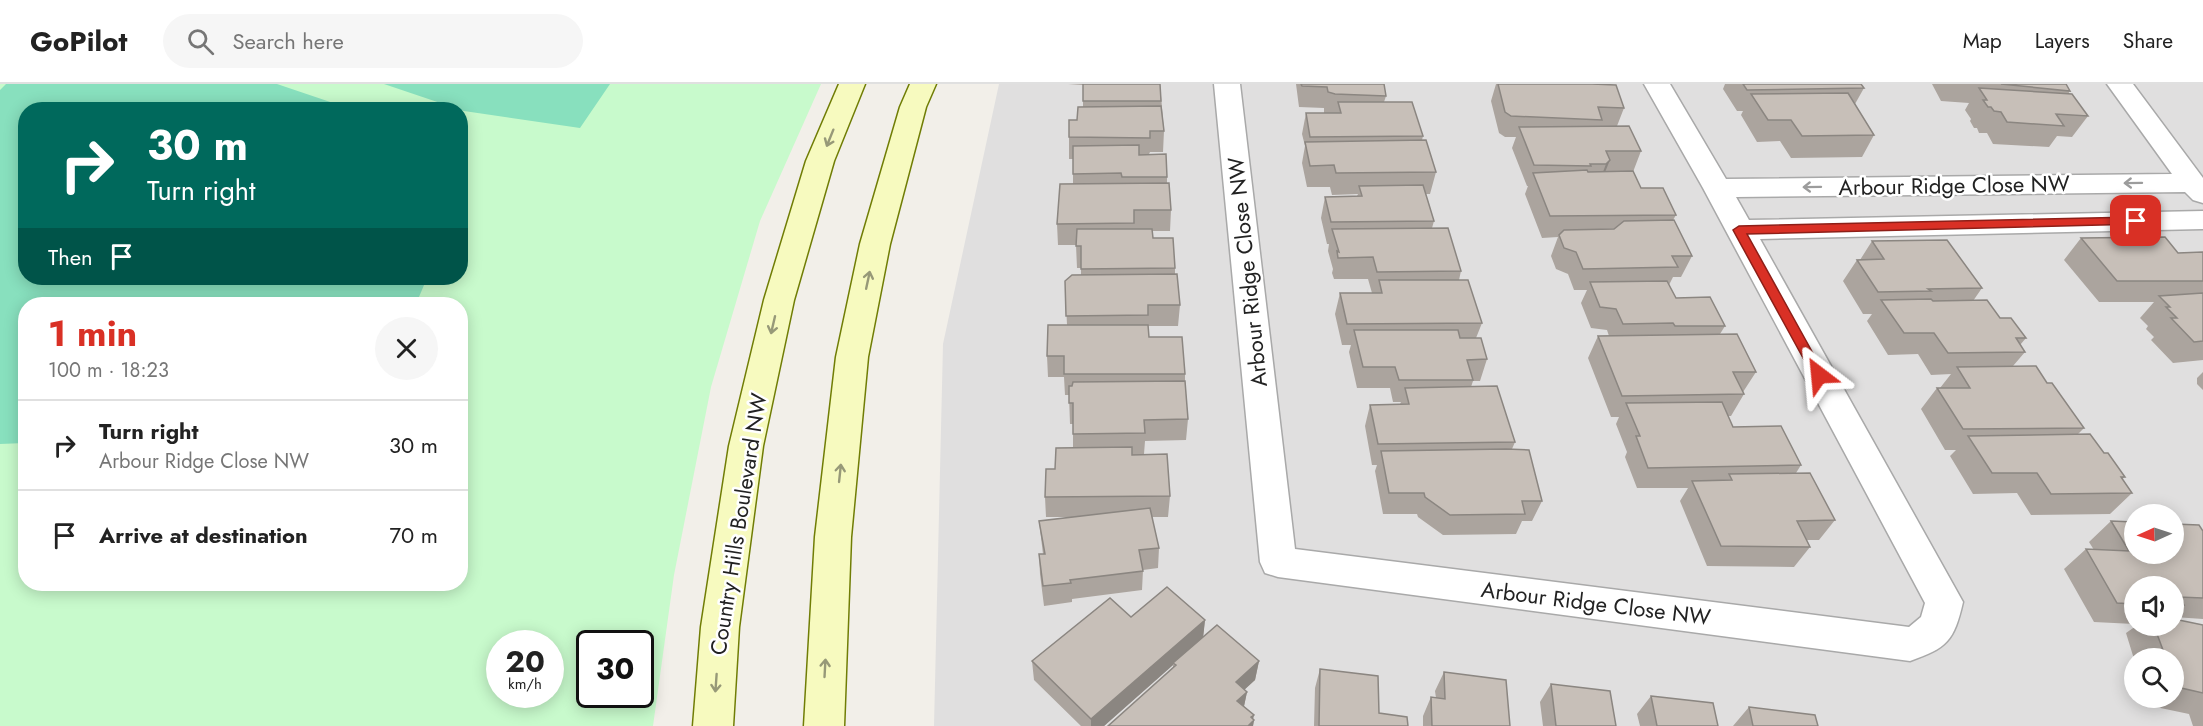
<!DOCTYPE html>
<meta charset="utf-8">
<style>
:root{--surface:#fff;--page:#f6f6f6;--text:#222;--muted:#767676;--line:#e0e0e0;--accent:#d93025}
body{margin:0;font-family:Jost,sans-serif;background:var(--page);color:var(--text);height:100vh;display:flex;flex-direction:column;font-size:22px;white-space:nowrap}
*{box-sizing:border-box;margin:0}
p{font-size:20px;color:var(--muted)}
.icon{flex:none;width:33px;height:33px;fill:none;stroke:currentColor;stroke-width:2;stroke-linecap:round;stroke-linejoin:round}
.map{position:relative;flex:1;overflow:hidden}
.sheet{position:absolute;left:18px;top:213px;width:450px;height:294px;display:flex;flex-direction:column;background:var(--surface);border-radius:24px;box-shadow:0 3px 15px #0003}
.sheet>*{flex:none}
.banner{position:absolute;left:18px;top:18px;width:450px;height:183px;border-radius:24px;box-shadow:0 3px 15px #0003;background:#00695c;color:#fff;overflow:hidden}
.needle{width:39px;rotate:267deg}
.controls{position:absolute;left:2124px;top:420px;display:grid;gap:12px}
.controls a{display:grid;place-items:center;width:60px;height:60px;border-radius:50%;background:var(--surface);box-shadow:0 3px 15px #0003;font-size:30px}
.speed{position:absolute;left:486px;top:546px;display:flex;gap:12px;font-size:30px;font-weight:700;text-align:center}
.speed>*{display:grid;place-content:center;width:78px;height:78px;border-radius:50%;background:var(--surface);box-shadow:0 3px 15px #0003;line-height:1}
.speed small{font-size:15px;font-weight:400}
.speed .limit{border:3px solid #111;border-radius:9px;background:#fff;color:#111}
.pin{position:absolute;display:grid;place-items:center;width:51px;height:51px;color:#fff;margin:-26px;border-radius:12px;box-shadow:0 3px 9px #0006}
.me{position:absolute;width:66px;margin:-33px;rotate:331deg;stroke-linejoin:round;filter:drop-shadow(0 0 4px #0008)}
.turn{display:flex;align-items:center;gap:21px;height:126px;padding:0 30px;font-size:27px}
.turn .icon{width:78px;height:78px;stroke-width:2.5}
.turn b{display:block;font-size:42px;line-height:51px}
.then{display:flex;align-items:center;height:57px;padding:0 30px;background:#0003;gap:12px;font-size:22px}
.round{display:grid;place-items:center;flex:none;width:63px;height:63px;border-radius:32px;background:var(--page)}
.head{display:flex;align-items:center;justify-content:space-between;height:102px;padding:0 30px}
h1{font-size:36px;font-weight:700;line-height:45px;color:var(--accent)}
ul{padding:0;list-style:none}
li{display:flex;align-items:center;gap:18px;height:90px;padding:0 30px;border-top:2px solid var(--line)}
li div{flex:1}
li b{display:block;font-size:22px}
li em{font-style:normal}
header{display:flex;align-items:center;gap:36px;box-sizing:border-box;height:84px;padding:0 30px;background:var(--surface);border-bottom:2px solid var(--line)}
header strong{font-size:28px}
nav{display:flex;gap:33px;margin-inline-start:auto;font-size:21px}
.search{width:420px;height:54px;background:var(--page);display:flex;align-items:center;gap:15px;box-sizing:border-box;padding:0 21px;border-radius:33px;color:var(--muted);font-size:22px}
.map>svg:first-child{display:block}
</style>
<header>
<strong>GoPilot</strong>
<div class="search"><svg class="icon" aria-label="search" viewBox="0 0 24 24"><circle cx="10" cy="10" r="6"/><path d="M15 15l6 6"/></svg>Search here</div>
<nav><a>Map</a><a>Layers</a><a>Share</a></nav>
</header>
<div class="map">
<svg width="2203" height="642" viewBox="0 0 2203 642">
<rect width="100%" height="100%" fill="#f2efe9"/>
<path fill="#e0dfdf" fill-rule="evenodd" d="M999,0H2203V642H934L943,260ZM2134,430H2174V470H2134ZM2134,502H2174V542H2134ZM2134,574H2174V614H2134Z"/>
<path fill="#c8facc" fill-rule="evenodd" d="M0,0H821L760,137L711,303L674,491L653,642H0ZM26,26H460V194H26ZM26,220H460V500H26ZM500,560H550V610H500ZM590,560H640V610H590Z"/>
<path fill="#88e0be" d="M6,0H277L351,25L26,26V194H427L416,220H26L25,359L0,360V6Z
M384,0H610L580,44L464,27Z"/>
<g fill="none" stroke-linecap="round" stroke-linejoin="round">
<defs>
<path id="street" d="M1214,0H1240L1295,465L1909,543L1921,533L1925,519L1703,104L1644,0H1670L1726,95L2172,90L2107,0H2133L2203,94V119L2193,116L2185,108L1736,113L1749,136L2203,127V145L1760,155L1963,518C1954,557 1947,564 1910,577L1278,493L1265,489L1260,478Z"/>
<path id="secondary" d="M839,0H865L834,77L794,216L763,362L739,543L733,642H693L701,543L729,362L764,216L806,77Z
M910,0H936L926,23L890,160L868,273L851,453L844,642H804L815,453L836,273L860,160L900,23Z"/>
</defs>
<use href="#street" stroke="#a9a9a9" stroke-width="3"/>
<use href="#secondary" stroke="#707d05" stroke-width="3"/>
<use href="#street" fill="#fff" fill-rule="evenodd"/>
<use href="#secondary" fill="#f7fabf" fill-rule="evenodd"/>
</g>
<path fill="#aba49e" d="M1068,0H1160L1164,47L1163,68H1150L1149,70L1167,93V99L1171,126L1170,147H1153V154L1175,184V190L1180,221L1178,242H1148L1149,253L1185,290V297L1188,335L1186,356L1145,357L1144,370L1170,412L1168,433H1152L1159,464L1158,484L1143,486L1142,506L1072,515V518L1044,522L1040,490L1039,470H1043L1039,437L1071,433H1046L1045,413L1055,385L1073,364V340H1070L1069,311H1065L1064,293H1048L1047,272L1067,241L1065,197L1081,191V184H1077L1076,161H1058L1057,140L1073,99V75H1069V53L1083,23V1Z
M1296,0H1384L1386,12L1384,18L1423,52L1422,56L1436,88L1430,110H1426L1434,137L1432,144L1461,187L1459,196L1482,239L1476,254L1487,275L1480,297H1473L1471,303L1515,358L1512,365L1542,417L1532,437H1522L1516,450L1443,451L1418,433L1417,430H1383L1375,387L1377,381H1372L1365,342L1370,321L1400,320L1401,318H1393L1390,304H1357L1349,268L1351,261H1342L1335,230L1340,209H1372L1368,195H1334L1332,189L1333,185L1328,167L1329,160H1327L1321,134L1325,113L1357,112L1358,110L1332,111L1330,103H1307L1302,79L1305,62L1302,50L1306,29H1324V24L1299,23Z
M1496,0H1602L1624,24L1617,42L1641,67L1633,88L1641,104L1676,131L1673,136L1692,172L1681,193H1673L1669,201L1676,214L1725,242L1720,250L1756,288L1743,308L1744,310L1731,332H1728L1733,343L1801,381L1796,389L1835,436L1819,456H1807L1810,463L1794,483L1707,482L1680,417L1688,404H1637L1625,373L1627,368L1616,340L1619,333H1611L1588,274L1598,252H1609L1607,246L1591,244L1581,219L1587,206H1574L1568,190L1556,185L1551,172L1558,153L1542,154L1525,110L1528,102H1527L1512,64L1516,53H1505L1499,49L1491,17Z
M1725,0H1861L1864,4L1855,20L1874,51L1862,73L1791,74L1780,57L1757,58L1741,31L1743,27H1737L1723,5Z
M1932,0H2066L2070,7L2068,10L2088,32L2072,53L2057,52L2049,63L1993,60L1987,49H1979L1977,44H1974L1970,37L1971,35L1965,26L1969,19L1941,17Z
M2081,154L2178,169L2203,168V276L2173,279L2151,256L2154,253L2146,245L2148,242L2140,234L2154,218H2099L2064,176Z
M1872,157L1982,204L1973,217L2000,234L2026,254L2020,261L2025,268L2013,282L2047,299L2084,344L2078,350L2104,369L2125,393L2122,395L2132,409L2110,430L2031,431L2017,409L1973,410L1950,372L1956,366H1945L1921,325L1937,304H1940L1951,290L1931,291L1918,270L1888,271L1867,237L1872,230H1863L1843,197L1857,176H1860Z
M2203,288V306L2197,300V294Z
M2111,437L2203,447V535L2174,533V502H2134V540L2094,538L2064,485L2086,465L2094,466L2089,458Z
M1131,533L1205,536L1203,552L1259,577L1255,596L1244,606L1247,608L1244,622L1254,631L1253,635L1254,636L1253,642H1108L1173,584V581L1104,642H1081L1034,596L1032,577Z
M2203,541V642H2193L2189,630L2151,622L2148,614H2174V574H2134V575L2126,549L2136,542Z
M1320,585L1379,629L1408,642H1314L1315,604Z
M1444,588L1510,642H1423V632L1431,613L1436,614L1435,607Z
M1551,600L1616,642H1543L1540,618Z
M1651,612L1718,642H1640L1637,630Z
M1749,623L1818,642H1733Z"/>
<path fill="#8b8681" d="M1610,76L1601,98L1598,101L1606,80Z
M1205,536L1203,555L1173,579V581L1104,642H1091V635Z
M1259,577L1255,596L1232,617L1236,598Z
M1247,608L1243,627L1237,617Z
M1254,631L1252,638L1254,636L1253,642H1248L1251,633Z"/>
<path fill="#c7bfb8" stroke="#8b8681" stroke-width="1.5" d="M1083,0H1160L1161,17H1083Z
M1301,0H1384L1386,12L1335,10L1328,8L1327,3L1302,2Z
M1498,0H1592L1616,1L1624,24L1598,23L1602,36L1511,32L1505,28Z
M1743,0H1861L1864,4L1747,6Z
M2001,0H2066L2070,7Z
M1979,4L2072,10L2088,32L2056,30L2064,42L2007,38L2001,28L1994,27L1991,23H1988L1983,16H1987Z
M1848,9L1874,51L1802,52L1791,36H1768L1751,10Z
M1338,18H1412L1423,52L1310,53L1306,29H1341Z
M1161,22L1164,47H1150V54L1069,53V36H1077L1078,23Z
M1629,42L1641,67H1606L1610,76L1606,80H1590L1591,82L1534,81L1519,43Z
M1426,56L1436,88L1336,89L1334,81L1310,82L1305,58Z
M1139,61V71L1166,70L1167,93H1122L1121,89L1073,90V62Z
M1587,86L1588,88L1633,87L1641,104H1663L1676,131L1550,132L1533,89Z
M1169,99L1171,126H1134V139L1057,140L1060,100Z
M1423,101L1434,137L1331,138L1325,113L1362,112L1359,102Z
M1674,136L1692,172H1672L1678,183L1583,185L1576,168L1564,164L1559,151L1564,146L1614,145L1624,137Z
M1448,144L1461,187L1377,188L1373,173L1338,174L1337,167L1339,168L1332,145Z
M1077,145H1152L1153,154H1173L1175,184L1081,185V162H1076Z
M2165,153L2178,169L2203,168V197H2117L2081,154Z
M1947,156L1982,204L1928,205L1931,207L1878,208L1857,176L1884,175L1872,157Z
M1177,190L1180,221H1148V231L1066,232L1065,197L1072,191Z
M1379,196H1468L1482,239L1347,240L1340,209H1382Z
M1667,197L1676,214L1710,213L1725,242H1675L1673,239L1623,240L1616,225L1600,223L1590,198Z
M2203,209V257L2194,258L2171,234H2177L2166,223H2170L2159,212Z
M1931,215L1933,217L1987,216L2000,234H2011L2026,254H2016L2025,268L1948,269L1934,249H1904L1881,216Z
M1048,241H1148L1149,253H1182L1185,290H1064V272H1047Z
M1354,246H1458L1460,254H1481L1487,275L1467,276L1473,296H1399L1395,283H1363Z
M1737,250L1756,288H1733L1744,310L1622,312L1598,252Z
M2036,282L2047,299H2052L2084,344L1963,345L1937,304H1970L1957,283Z
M1185,297L1188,335L1144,336L1145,349L1073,350V319H1069V302H1072L1073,298Z
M1497,302L1515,358L1378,360L1370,321L1409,320L1405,304Z
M1722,318L1733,343L1781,342L1801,381L1648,384L1636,352H1640L1626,319Z
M2090,350L2104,369H2108L2125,393H2121L2132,409L2051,410L2037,389H1992L1968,352Z
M1132,363V371L1167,370L1170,412L1045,413L1046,385H1055L1056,364Z
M1506,365L1529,366L1542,417H1522L1525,430L1450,431L1425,413L1424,409H1389L1381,367Z
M1810,389L1835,436L1797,437L1810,463L1721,462L1692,397L1732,396L1729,390Z
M1150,424L1159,464L1139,466L1143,487L1070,496L1071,499L1043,502L1039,470H1045L1039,437Z
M2111,437L2134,438V470H2174V440L2199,441L2203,447V514L2179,513L2184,521H2174V502H2134V520L2117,519L2086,465L2129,467Z
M1167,503L1205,536L1091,635L1032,577L1110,514L1131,533Z
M2174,535L2203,541V609L2177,603L2174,595V574H2166L2154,542H2174Z
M1217,541L1259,577L1236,598L1247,608L1237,617L1254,631L1251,633L1254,636L1248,642H1108L1176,581L1173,579Z
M1320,585L1378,592L1379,629L1407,633L1408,642H1319Z
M1444,588L1506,596L1510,642H1432L1431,613L1445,615Z
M1551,600L1610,607L1616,642H1556Z
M1651,612L1713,619L1718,642H1657Z
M1749,623L1815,631L1818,642H1753Z"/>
<defs><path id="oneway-shaft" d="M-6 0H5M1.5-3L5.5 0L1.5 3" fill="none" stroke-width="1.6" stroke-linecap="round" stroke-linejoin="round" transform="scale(1.5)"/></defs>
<g stroke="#979978">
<use href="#oneway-shaft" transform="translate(830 54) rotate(112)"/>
<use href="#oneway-shaft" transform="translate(868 196) rotate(-78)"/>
<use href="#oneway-shaft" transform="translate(773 241) rotate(103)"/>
<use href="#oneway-shaft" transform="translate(840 389) rotate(-84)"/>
<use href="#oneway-shaft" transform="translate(825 584) rotate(-87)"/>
<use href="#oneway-shaft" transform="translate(716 599) rotate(94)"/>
</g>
<g stroke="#9c9c9c">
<use href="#oneway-shaft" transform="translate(2133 99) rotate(179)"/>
<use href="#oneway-shaft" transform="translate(1812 103) rotate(179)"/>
</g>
<path fill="#d93025" stroke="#8d1f18" stroke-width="1.5" d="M2136,133L2142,137L2140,140L1747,150L1825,291L1819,296L1814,294L1733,146L1739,142Z"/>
<g text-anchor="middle" stroke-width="5" stroke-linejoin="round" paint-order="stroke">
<g font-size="22" fill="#222" stroke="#fff">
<text transform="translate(1954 101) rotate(-1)" y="8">Arbour Ridge Close NW</text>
<text transform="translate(1247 188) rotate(-96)" y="8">Arbour Ridge Close NW</text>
<text transform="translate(738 440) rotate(-81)" y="8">Country Hills Boulevard NW</text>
<text transform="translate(1596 519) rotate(7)" y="8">Arbour Ridge Close NW</text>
</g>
</g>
</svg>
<div class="controls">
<a><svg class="needle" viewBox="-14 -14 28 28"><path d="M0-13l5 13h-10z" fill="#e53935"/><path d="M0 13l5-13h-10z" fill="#767676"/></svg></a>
<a><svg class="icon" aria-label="sound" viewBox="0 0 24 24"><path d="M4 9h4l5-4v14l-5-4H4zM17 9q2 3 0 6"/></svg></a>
<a><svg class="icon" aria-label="search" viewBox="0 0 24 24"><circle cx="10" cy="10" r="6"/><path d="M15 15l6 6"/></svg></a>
</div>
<div class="speed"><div>20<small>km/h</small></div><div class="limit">30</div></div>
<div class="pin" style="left:2136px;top:137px;background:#d93025"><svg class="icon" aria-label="arrive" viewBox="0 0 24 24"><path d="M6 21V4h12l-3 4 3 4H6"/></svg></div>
<svg class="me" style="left:1819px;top:291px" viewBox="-20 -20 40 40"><path d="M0-17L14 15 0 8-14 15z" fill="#d93025" stroke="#fff" stroke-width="4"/></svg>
<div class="banner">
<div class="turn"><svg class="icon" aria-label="right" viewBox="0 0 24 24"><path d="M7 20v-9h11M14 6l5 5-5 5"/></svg><div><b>30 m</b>Turn right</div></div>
<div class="then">Then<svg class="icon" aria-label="arrive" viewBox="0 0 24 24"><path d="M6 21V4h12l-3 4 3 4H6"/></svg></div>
</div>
<section class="sheet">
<div class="head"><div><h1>1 min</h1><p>100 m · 18:23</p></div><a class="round"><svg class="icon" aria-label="close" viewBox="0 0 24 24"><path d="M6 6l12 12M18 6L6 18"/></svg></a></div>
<ul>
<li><svg class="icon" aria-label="right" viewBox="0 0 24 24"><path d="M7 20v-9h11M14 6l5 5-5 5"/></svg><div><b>Turn right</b><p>Arbour Ridge Close NW</p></div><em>30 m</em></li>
<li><svg class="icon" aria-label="arrive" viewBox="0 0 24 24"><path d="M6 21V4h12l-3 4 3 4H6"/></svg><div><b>Arrive at destination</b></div><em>70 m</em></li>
</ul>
</section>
</div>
